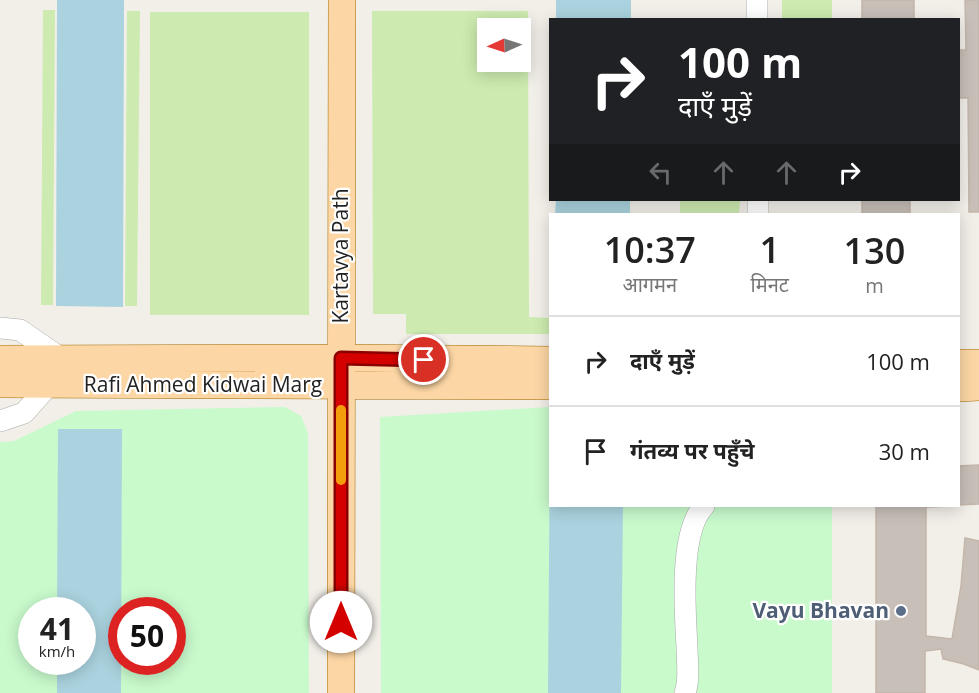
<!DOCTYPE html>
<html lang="hi">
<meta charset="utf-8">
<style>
:root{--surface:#fff;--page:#f2f2f2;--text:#222;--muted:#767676;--line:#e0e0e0}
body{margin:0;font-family:"Open Sans","Noto Sans Devanagari",sans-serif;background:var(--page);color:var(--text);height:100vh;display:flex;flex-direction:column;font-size:22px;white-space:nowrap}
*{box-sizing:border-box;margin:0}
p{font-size:20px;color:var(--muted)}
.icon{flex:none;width:33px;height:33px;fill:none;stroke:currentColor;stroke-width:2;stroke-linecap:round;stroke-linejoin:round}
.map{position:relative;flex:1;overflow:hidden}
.details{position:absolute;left:549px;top:213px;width:411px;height:294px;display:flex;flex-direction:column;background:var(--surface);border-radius:0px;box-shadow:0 3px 15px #0003}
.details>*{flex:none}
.top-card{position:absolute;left:549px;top:18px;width:411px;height:183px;border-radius:0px;box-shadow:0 3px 15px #0003;background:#202124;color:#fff;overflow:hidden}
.needle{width:39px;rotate:267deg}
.controls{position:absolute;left:477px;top:18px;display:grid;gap:12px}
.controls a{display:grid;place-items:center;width:54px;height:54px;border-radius:0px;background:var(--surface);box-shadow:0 3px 15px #0003;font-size:30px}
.speed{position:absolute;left:18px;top:597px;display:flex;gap:12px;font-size:30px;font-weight:700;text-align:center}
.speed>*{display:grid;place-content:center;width:78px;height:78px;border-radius:50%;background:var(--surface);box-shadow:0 3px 15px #0003;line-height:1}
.speed small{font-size:15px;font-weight:400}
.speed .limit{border:9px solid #d22;background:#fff;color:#111}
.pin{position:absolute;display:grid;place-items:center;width:51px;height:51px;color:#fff;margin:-26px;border:3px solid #fff;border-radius:50%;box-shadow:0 2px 6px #0007}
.me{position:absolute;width:66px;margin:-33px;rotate:0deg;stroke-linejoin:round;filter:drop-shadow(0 0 4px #0008)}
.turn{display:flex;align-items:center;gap:21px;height:126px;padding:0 30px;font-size:27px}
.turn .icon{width:78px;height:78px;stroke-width:2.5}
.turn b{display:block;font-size:42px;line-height:51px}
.lanes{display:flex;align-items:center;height:57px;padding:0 30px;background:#0003;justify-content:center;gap:30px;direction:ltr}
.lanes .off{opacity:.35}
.eta{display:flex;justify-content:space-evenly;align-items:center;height:102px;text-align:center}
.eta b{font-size:36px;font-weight:600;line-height:42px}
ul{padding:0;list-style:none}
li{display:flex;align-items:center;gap:18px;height:90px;padding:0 30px;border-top:2px solid var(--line)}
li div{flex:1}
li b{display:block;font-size:22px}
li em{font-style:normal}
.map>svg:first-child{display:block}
</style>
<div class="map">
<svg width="979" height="693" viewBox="0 0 979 693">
<rect width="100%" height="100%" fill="#f2efe9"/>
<path fill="#cdebb0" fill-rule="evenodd" d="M782,0H832V19H782Z
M43,10H55L53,305H41Z
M127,11H140L137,306H125Z
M372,11H528L529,317L550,318V334H406V314H373ZM520,28V62H488V28Z
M150,12H309V315H150Z
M680,201H740L739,214H680Z"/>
<path fill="#c8facc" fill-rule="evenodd" d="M285,407L301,416L308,433L309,693H0V442L14,441L76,411ZM32,610H82V662H32ZM122,610H172V662H122Z
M550,407V506H832V693H381L380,417Z"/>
<path fill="#aad3df" d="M57,0H124L123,307L56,306Z
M556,0H631V19H556Z
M556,200H630V214H555Z
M550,428V506H623L621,693H548Z
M58,429H122L121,693H57V662H82V610H57Z"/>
<path fill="#c7bfb8" stroke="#c4b6ab" stroke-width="1.5" d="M862,0H914V20H862Z
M965,0H979V212H969L968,98H958V50H966Z
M862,200H910V214H862Z
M979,465V504L958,505V466Z
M876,506H954L926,507V636L952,639L961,586L965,538L979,541V670L964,664L943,659L941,649L925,651V693H876Z"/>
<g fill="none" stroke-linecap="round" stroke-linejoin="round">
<defs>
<path id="minor" d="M757,0V20
M758,200V214
M0,328L20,330L62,359
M0,421L24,413L49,385
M685,693C690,680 687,661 687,647C685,611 679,532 704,506"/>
<path id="major" d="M0,359L341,358L550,360
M958,363H979
M0,384L550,386
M958,388L979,387
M341,693L342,0"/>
</defs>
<use href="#minor" stroke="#a9a9a9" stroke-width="22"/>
<use href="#major" stroke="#a06b00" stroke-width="28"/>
<use href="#minor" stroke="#fff" stroke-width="21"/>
<use href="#major" stroke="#fcd6a4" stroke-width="27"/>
</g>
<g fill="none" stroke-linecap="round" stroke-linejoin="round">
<defs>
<path id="route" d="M341,622V358L424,360"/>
</defs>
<use href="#route" stroke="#8a0000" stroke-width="15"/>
<use href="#route" stroke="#d40000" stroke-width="10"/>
<path stroke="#f59e0b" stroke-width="10" d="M341,410V480"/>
</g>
<circle fill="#5c6f8a" stroke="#fff" stroke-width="2" cx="901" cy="611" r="6"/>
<g text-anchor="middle" stroke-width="4.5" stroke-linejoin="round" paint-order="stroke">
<g font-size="21" fill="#222" stroke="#fff">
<text transform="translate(341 256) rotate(-90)" y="7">Kartavya Path</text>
<text x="203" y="392">Rafi Ahmed Kidwai Marg</text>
</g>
<g font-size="21" font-weight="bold" fill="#4e5e75" stroke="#fff" text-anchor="end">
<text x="889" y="618">Vayu Bhavan</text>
</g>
</g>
</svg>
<div class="controls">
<a><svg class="needle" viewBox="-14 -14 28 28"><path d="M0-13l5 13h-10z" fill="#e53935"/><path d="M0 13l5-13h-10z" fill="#767676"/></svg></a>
</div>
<div class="speed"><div>41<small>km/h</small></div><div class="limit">50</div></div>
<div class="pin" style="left:424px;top:360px;background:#d93025"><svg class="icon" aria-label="arrive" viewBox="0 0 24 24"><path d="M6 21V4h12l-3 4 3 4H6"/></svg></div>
<svg class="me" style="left:341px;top:622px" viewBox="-20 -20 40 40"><circle r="19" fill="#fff"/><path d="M0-13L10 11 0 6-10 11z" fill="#d40000"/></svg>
<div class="top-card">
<div class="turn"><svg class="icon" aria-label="right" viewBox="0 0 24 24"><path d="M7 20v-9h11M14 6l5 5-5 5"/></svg><div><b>100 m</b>दाएँ मुड़ें</div></div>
<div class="lanes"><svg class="icon off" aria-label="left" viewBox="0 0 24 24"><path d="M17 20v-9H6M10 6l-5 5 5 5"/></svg><svg class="icon off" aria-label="ahead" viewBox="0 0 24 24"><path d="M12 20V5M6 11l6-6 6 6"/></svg><svg class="icon off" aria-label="ahead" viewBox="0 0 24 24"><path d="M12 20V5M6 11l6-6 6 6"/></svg><svg class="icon" aria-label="right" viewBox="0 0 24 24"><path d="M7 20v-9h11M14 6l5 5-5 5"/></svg></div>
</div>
<section class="details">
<div class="eta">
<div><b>10:37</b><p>आगमन</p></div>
<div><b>1</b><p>मिनट</p></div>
<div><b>130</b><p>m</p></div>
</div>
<ul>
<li><svg class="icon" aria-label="right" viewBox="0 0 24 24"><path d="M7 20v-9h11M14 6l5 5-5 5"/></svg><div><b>दाएँ मुड़ें</b></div><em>100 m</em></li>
<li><svg class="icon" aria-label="arrive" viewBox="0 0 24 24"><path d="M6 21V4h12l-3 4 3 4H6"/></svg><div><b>गंतव्य पर पहुँचे</b></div><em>30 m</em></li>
</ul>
</section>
</div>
